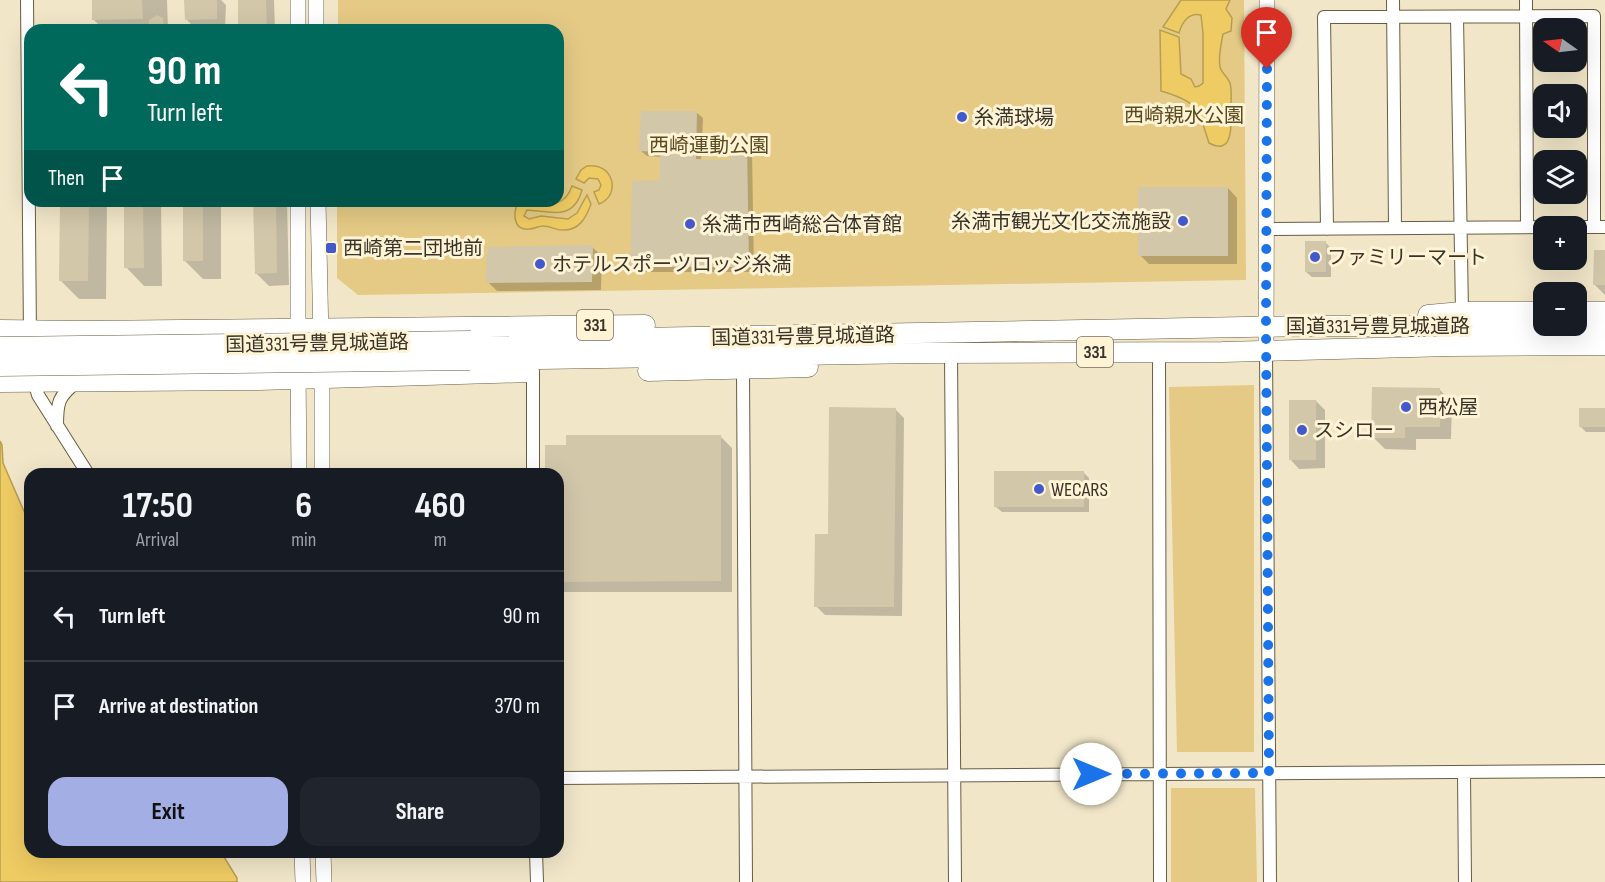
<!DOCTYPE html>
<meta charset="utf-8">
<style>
:root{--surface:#171b24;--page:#20242c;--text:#f1f3f6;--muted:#9ea1a6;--line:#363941;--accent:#a2aee4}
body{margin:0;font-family:"Sofia Sans Condensed","Noto Sans JP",sans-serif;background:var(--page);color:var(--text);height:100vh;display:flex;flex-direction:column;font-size:22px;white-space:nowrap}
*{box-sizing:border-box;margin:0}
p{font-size:20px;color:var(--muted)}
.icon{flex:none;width:33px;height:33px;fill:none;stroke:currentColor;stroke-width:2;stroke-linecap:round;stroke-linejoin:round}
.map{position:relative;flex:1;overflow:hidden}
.side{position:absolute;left:24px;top:468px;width:540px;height:390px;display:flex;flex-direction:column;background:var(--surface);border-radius:18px;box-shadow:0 6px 24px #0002}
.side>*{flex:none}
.banner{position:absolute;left:24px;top:24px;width:540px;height:183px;border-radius:18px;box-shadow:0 6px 24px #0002;background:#00695c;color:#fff;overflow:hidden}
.needle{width:39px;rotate:284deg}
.tools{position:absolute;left:1533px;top:18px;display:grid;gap:12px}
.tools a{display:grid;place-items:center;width:54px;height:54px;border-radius:12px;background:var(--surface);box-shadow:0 6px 24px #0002;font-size:30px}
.pin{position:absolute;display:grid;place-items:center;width:51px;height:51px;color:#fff;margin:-62px -26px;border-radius:50% 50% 50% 0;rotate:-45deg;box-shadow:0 0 6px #0007}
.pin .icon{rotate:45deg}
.me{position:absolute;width:66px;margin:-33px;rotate:90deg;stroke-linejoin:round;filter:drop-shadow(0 0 4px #0008)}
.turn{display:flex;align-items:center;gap:21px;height:126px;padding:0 24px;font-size:27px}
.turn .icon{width:78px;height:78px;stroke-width:2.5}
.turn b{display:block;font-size:42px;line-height:51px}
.then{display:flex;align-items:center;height:57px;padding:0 24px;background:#0003;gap:12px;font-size:22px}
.eta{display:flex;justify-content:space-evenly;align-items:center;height:102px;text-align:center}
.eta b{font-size:36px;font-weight:700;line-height:42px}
.action{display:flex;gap:12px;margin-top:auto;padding:12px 24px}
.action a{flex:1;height:69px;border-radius:18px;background:var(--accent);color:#111;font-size:24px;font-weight:700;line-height:69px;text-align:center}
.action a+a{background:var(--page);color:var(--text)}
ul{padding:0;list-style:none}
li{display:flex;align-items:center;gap:18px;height:90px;padding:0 24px;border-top:2px solid var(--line)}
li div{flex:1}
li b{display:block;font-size:22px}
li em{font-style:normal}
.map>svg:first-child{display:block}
</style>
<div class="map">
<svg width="1605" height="882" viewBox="0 0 1605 882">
<rect width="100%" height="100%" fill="#f1e6c8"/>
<path fill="#e4ca85" d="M338,0H1244L1246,280L358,295L337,278V201H558V30H338Z
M1254,385V752H1177L1169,387Z
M1171,788H1255L1257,882H1171Z"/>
<path fill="#efcb63" stroke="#b89e52" stroke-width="1.5" d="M1181,0H1230L1226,9L1232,18L1231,31L1223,34C1221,45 1218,57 1220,67C1222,74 1228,77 1230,83C1232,90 1231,99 1231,106C1231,121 1235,157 1209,143C1198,109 1199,102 1161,91L1160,30L1179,37L1181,74L1191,79L1195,87L1199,86L1203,83V33L1201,15C1189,12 1182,22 1179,33L1163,27Z
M587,166C613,162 622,195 599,204L594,192L599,190L601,185L598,179L589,178L584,183L576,179L581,170Z
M572,186L582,190C573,222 549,211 527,210L524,216L529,219L541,216L568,219L577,213L587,195L591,204C586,218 579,231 562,230C556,230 550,226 543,226C538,226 534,229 529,229C512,231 513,211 519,201C541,201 563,213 572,186Z
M0,441L2,445L3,463L30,525V852H221L237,878V882H0Z"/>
<path fill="#0003" d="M93,0H167L168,30H104L94,20Z
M186,0H221L226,5L225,28H195L186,19Z
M240,0H274L275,30H240Z
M61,25H84L88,30H61Z
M697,113L703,118L701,161H732L746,144L752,150L754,272H638L632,267L662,182V157L647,156L641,151Z
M1228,188L1237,198V264H1149L1140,255Z
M61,201H107L106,299H79L60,280Z
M125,201H161L162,286H144L126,267Z
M185,201H221V279H203L185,261Z
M255,201H287L289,285L269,286L256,273Z
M1325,242L1331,248V277H1312L1306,272Z
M592,247L602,256L601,290L497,291L488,282Z
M1605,251V295L1595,285Z
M1440,390L1452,402L1451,439H1416V450L1385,449L1373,437Z
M1316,401L1325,410V468L1299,469L1290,459Z
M895,409L904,418L902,616L825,615L816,606L829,535Z
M1605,410V432H1586L1580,426Z
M721,437L732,448V592H558V474H547Z
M1083,472L1089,478V512H1002L996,507Z"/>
<path fill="#d2c7a9" d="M92,0H142L143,19L92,20Z
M184,0H217V19L185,20Z
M238,0H266L267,30H238Z
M157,15L163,18L164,26L159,30H154L149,27V20Z
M641,111H697L696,159L730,160L731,143H747L749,267H630L632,181L660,180V152L639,151Z
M1138,187H1228V256H1138Z
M60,201H89L88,281H59Z
M124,201H143L144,268H124Z
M183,201H203V261H183Z
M253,201H276L277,273L255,274Z
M1305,241H1326V272H1305Z
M593,245L592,282L486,283L487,247Z
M1594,250H1605V285H1593Z
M1372,387L1440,388V427H1405V438H1371Z
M1289,400H1316V460H1289Z
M829,407L896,408L894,607H814L815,534H828Z
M1579,408H1605V427H1579Z
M566,435H721V581L558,582V474H545V445H566Z
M994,471H1084V507H994Z"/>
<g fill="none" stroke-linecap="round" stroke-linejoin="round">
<defs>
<path id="minor" d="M27,0L30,336
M1393,0L1395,228
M1526,0L1527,227
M1457,17L1462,312
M1576,227H1605
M1267,229L1544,227
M1327,229L1324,17L1594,16V227
M1266,351L1270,882
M1159,352L1160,882
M951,353L955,882
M743,370L746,882
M533,372V474
M33,377L38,395L88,474
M57,426C57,403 58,396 77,382
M1464,772L1465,882
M558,778L1605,771
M536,852L537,882"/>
<path id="tertiary" d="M298,0V30
M316,0V30
M318,201L321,339
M298,339V201
M1266,351L1267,0
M298,369L299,474
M322,369V474
M302,852L303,882
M323,852L324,882"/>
<path id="trunk" d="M1576,312H1605
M1428,315L1462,312H1544
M0,330L82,331L645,325
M471,341L1306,326H1605
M470,360L923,353L1222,352L1450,346L1605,345
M648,371L808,367
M0,382L259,380L529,372"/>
</defs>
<use href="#minor" stroke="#675d42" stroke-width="14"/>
<use href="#tertiary" stroke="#675d42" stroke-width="16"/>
<use href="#trunk" stroke="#675d42" stroke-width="21"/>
<use href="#minor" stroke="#fff" stroke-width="12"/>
<use href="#tertiary" stroke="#fff" stroke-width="15"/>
<use href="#trunk" stroke="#fff" stroke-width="20"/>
<defs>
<path id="trunk-bridge" d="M0,347L471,341
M0,366L470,360"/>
</defs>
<use href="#trunk-bridge" stroke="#675d42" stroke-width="21" stroke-linecap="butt"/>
<use href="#trunk-bridge" stroke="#fff" stroke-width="20"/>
</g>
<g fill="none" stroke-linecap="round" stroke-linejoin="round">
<path stroke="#1a73e8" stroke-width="10" stroke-dasharray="0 18" d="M1091,774L1269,773L1266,327L1267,69"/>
</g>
<g fill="#4159cd" stroke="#fff3d5" stroke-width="2">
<circle cx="962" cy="117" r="6"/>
<circle cx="1183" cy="221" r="6"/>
<circle cx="690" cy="224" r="6"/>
<rect x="325" y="242" width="12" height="12" rx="3"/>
<circle cx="1315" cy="257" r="6"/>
<circle cx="540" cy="264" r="6"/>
<circle cx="1406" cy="407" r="6"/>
<circle cx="1302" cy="430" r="6"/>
<circle cx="1039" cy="489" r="6"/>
</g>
<g text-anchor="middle" stroke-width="6" stroke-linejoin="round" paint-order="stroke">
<g fill="#fff3d5" stroke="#746d5d" stroke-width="1.5">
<rect x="577" y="310" width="36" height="30" rx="4.5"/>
<rect x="1077" y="337" width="36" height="30" rx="4.5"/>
</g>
<g font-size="18" font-weight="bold" fill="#393429">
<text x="595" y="331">331</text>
<text x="1095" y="358">331</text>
</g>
<g font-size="20" fill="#594a1f" stroke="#fff3d5">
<text x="1184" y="122">西崎親水公園</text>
<text x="709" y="152">西崎運動公園</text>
</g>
<g font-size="20" fill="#393429" stroke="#fff3d5" text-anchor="start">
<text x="974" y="124">糸満球場</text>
<text x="1171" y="228" text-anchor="end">糸満市観光文化交流施設</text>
<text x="702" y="231">糸満市西崎総合体育館</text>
<text x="343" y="255">西崎第二団地前</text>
<text x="1327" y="264">ファミリーマート</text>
<text x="552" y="271">ホテルスポーツロッジ糸満</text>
<text x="1418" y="414">西松屋</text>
<text x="1314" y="437">スシロー</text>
<text x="1051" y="496">WECARS</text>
</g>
<g font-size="20" fill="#393429" stroke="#fff3d5">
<text x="1378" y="333">国道331号豊見城道路</text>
<text transform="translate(803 336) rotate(-1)" y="7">国道331号豊見城道路</text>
<text transform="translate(317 343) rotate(-1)" y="7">国道331号豊見城道路</text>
</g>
</g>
</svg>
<div class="tools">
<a><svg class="needle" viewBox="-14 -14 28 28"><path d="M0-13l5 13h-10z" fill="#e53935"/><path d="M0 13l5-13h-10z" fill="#9ea1a6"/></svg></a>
<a><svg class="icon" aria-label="sound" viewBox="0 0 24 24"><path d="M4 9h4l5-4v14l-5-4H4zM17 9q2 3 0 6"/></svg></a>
<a><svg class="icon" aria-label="layers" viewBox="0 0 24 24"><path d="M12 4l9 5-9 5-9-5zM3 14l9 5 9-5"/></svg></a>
<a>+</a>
<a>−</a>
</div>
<div class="pin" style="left:1267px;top:69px;background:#d93025"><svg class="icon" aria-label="arrive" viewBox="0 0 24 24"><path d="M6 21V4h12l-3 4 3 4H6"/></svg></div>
<svg class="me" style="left:1091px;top:774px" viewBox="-20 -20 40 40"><circle r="19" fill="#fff"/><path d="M0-13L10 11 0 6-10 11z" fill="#1a73e8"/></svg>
<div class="banner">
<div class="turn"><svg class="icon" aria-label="left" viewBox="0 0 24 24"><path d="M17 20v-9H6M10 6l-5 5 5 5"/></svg><div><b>90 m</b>Turn left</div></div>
<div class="then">Then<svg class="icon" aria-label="arrive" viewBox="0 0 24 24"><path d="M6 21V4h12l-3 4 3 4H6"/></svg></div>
</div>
<section class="side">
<div class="eta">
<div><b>17:50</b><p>Arrival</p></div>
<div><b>6</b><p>min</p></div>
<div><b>460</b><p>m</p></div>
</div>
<ul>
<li><svg class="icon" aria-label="left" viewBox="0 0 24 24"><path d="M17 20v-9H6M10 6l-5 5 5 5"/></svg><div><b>Turn left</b></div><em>90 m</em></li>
<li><svg class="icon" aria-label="arrive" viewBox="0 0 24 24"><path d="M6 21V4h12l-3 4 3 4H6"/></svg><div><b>Arrive at destination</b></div><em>370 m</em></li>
</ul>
<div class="action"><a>Exit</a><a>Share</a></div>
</section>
</div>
